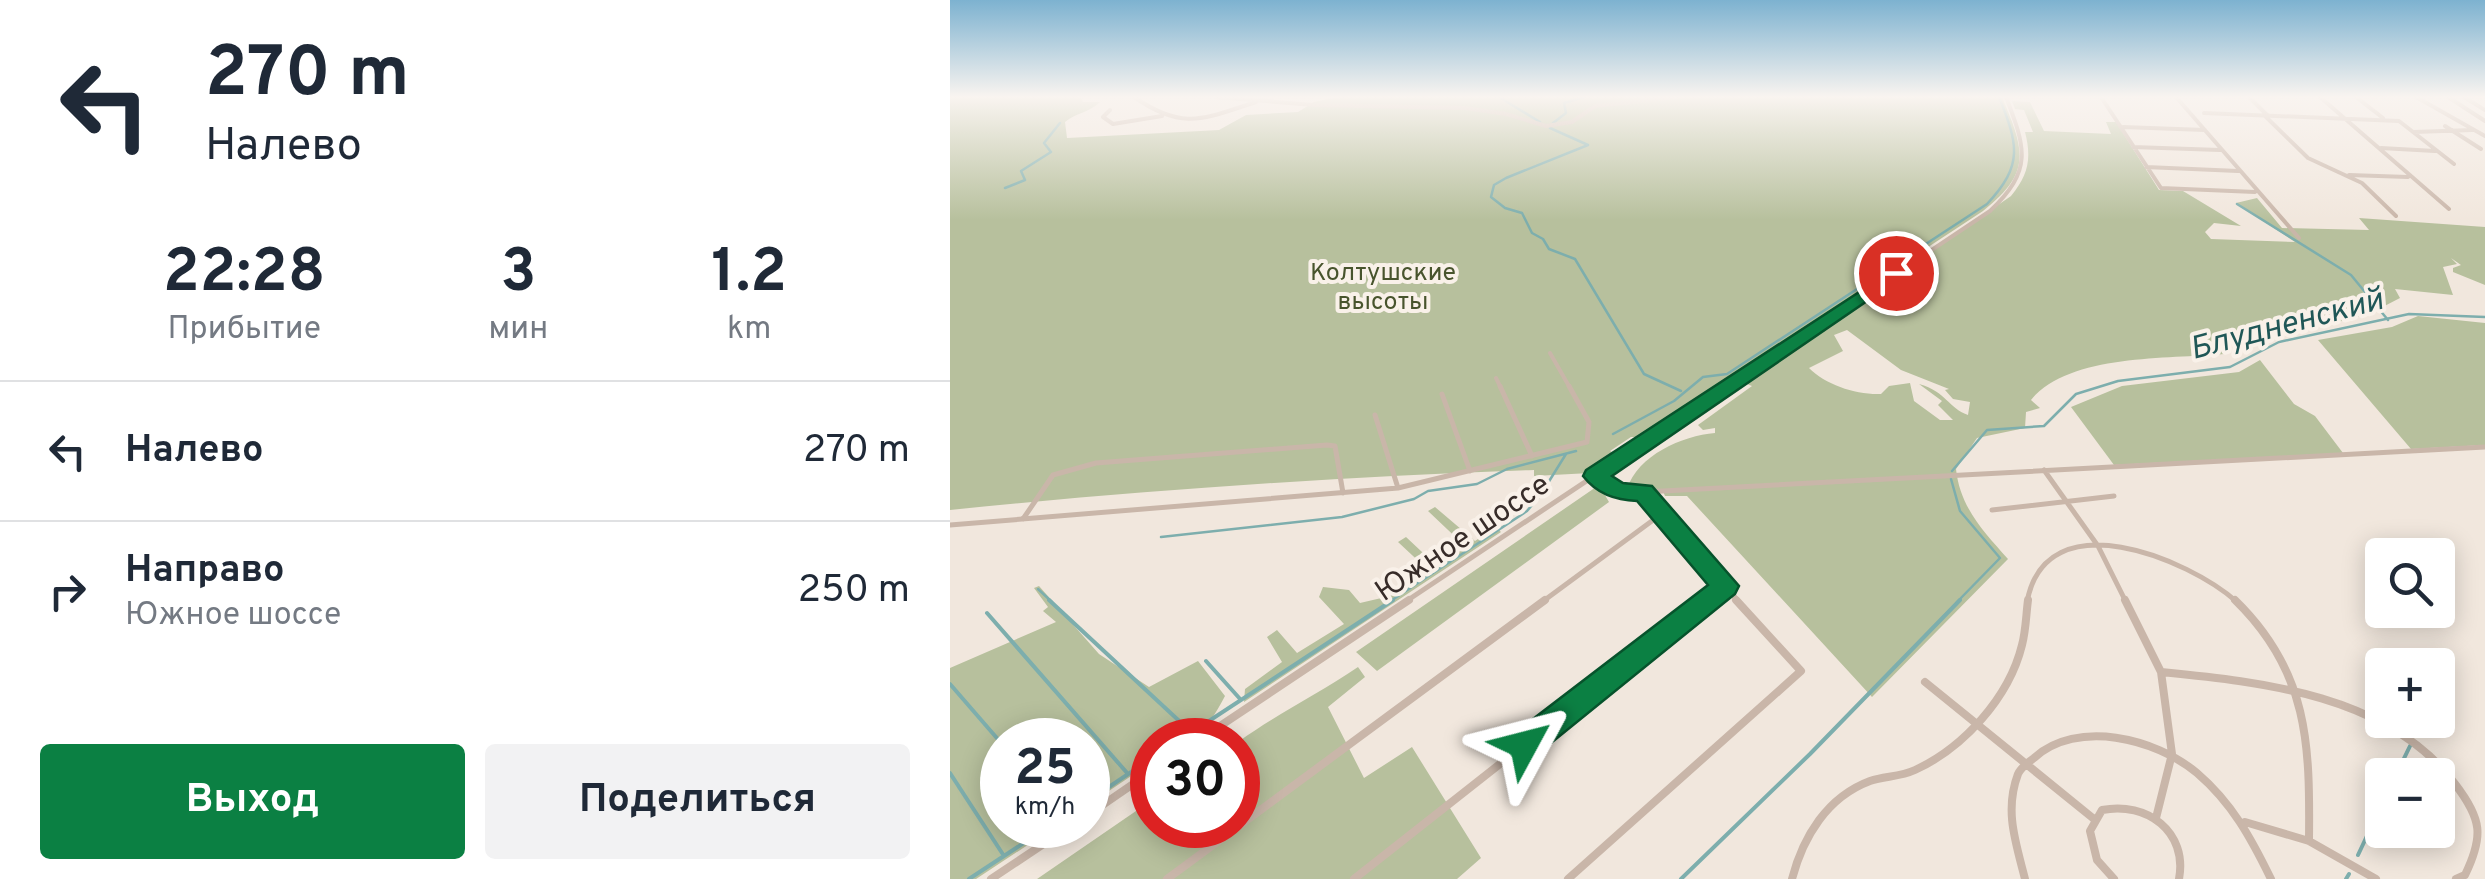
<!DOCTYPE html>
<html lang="ru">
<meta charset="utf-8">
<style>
:root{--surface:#fff;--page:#f2f2f3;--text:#1f2937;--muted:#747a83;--line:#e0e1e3;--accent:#0b8043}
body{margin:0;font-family:Overpass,sans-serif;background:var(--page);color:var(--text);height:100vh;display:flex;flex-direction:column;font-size:38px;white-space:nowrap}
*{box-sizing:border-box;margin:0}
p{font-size:32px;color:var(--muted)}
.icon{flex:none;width:55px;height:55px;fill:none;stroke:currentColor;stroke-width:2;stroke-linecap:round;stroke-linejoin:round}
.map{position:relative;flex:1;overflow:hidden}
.drawer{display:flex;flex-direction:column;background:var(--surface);width:950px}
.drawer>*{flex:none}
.guide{background:#fff;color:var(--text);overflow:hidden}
.tools{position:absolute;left:1415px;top:538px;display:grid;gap:20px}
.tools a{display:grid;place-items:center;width:90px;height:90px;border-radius:10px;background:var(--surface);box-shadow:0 5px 25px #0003;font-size:50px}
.speed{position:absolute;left:30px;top:718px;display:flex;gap:20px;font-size:50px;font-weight:700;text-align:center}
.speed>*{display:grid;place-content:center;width:130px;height:130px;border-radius:50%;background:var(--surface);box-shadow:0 5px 25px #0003;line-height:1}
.speed small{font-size:25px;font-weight:400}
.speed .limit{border:15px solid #d22;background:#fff;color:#111}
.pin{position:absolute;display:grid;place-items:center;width:85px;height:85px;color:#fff;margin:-42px;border:5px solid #fff;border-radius:50%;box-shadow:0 2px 10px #0007}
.me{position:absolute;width:110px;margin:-55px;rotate:52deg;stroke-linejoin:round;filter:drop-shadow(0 0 8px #0008)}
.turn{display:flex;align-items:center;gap:35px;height:210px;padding:0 40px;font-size:45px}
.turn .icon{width:130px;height:130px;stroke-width:2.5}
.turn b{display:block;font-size:70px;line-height:85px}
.eta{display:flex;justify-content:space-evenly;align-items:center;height:170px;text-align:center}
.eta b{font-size:60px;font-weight:700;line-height:70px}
.action{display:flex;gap:20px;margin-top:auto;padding:20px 40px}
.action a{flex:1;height:115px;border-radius:10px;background:var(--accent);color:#fff;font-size:40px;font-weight:700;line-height:115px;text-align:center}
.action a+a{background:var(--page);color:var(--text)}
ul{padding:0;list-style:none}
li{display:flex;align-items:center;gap:30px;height:140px;padding:0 40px;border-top:2px solid var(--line)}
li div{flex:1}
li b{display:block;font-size:38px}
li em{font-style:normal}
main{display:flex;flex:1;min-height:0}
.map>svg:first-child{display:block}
</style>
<main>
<section class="drawer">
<div class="guide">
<div class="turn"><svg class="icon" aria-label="left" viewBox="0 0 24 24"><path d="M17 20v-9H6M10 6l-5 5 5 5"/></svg><div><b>270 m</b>Налево</div></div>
</div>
<div class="eta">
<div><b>22:28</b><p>Прибытие</p></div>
<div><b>3</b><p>мин</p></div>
<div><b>1.2</b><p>km</p></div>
</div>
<ul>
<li><svg class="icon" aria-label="left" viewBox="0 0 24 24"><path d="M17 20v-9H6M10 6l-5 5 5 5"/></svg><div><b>Налево</b></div><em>270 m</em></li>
<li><svg class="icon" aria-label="right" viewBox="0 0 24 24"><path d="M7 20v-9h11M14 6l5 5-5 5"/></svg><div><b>Направо</b><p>Южное шоссе</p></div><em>250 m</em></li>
</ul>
<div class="action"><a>Выход</a><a>Поделиться</a></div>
</section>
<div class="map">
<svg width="1535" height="879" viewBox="0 0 1535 879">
<rect width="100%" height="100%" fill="#f1e7dd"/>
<path fill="#b7c09d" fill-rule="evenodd" d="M0,97H131L133,102H150C139,113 127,112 115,122L117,138L269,130L296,115L348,112L364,102L388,97H1052C1074,150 1083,172 1033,211L689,437H681L660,451L667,455L640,473L584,476V470C388,477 195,490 0,510Z
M1062,101L1080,102L1094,131L1161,134L1156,122H1166L1209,190L1233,191L1291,226L1264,223L1255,232L1261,239L1345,242L1286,203L1307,198L1332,228L1419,230L1409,218L1535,227V285L1503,272V268L1511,265L1501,258L1507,264L1493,267L1503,295L1445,289L1450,298L1419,314L1380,324C1365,316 1350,311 1336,324L1318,322L1303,325L1306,330L1276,347L1274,354C1218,359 1118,354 1081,400L1090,408L1076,412L1075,428L1027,438L1006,469C1010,507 1033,531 1058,559L922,697L737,496H715L712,489H677C688,455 732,436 765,433V428L753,430L748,425L802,386L792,382L1061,196C1078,175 1082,159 1075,132H1083L1074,110L1065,109ZM897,330L951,370L999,389L995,390L1003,399L1020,402L1018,415C998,408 997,392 969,384L992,401L988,405L1003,420H990L964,401L960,383L939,386L931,394C906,395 876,385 859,368L893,351L884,335Z
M1468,316L1535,323V445L1461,449L1368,340L1442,327Z
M1310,360L1344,404L1365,416L1393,453L1164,465L1121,407L1172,386L1289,372Z
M649,485L659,502L427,671L406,652Z
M485,507L525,541L546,527L551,532L294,702L295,689L332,662L317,637L327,630L347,653L394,624L369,597L373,587L399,590L410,603L440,596L477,569L448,542L456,537L487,566L516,547L478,511Z
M89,586L149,654L199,687L248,661L275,696C255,734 246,740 202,740V762L138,805V740H52V825H108L26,879H0V668L106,622L93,611L98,607L84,588Z
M408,667L415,677L378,707L414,778L462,747L531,858L507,879H87L202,800V825H288V742C327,714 368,694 408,667Z"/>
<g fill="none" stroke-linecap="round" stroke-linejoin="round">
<path stroke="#7daead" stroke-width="2.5" d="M549,97L590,122
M603,123L616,113L614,103L634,97
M600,128L638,145L556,178L544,185L541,197L555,208L572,213L582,233L593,239L599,249L625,259L694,374L731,391
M55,188L75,180L71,171L101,152L94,143L110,123
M1287,204L1401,275L1438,320
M663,434L724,401L753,377L777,374L1037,204C1074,165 1068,144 1049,97
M1002,471L1037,430L1094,426L1126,394L1168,381L1280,367L1329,342L1459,314L1535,317
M1001,479L1010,511L1050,558L1007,602
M593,491L616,454
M211,537L392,517L464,499L478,491L527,484L557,469L626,451
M88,589L102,602
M439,602L577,511L588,498"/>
<path stroke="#7daead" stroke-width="4" d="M99,600L240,731
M37,613L178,774
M256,661L291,700
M0,684L52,744
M230,740L443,600
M0,773L54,856
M1446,775L1460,746
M138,801L202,758
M1408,855L1432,804
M19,879L101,825
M731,879L860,754L1010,600
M1396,879L1399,874"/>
<path stroke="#c9b6a9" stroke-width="4" d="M184,97C233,131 253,119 306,102
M266,97L364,105L515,108L556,114L596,126L622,122L645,106L726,97
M1151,97L1211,188L1305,192
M1226,97L1349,238
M1299,97L1318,116
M1370,97L1499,209
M1406,97L1433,118
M1466,97L1535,136
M1498,97L1535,121
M1514,97L1535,110
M160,110L153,117L163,124L212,116
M1254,113L1449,121L1504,164
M1315,116L1358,158L1412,183L1446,216
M1495,126L1531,149
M1173,127L1255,130
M1463,132L1522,130
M1183,147L1270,150
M1431,148L1485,151
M1196,167L1288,171
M1399,175L1458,177
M600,353L620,388
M546,378L551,388
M775,388L1040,211C1083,170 1076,149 1056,97"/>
<path stroke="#c9b6a9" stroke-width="5" d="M550,386L582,456
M492,394L520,471
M425,415L448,488
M1094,470L1148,546L1176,602
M645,476L668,491L694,492L1535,447
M694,492L789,602
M1042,510L1164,496
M73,519L103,475L146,463L377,445L385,446L393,493
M0,525L448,488L637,442L639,422L619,386
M455,602L779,386
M592,602L710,515
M755,602L775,586
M1077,602C1096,499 1239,559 1287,602"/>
<path stroke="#c9b6a9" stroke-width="8" d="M1175,600L1211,672L1222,754L1206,818
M1285,600C1359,672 1360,745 1359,841
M1211,672C1313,682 1439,695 1505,784C1532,819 1534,836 1515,875L1506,879
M975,682L1144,819
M249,740L459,600
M138,815L202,771
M1295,822L1359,841L1426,879
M41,879L122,825
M217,879L595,600
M404,879L758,600
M618,879L851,671L786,600
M842,879C853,837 877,797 920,781C935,776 950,777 965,770C1013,748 1059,698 1072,645C1076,630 1076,615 1078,600
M1075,879C1066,843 1054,811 1068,774C1071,767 1078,763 1084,758C1127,719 1205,738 1247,773C1282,803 1301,838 1321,879
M1164,879L1147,860L1140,831L1152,810C1197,801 1238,832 1229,879"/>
</g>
<linearGradient id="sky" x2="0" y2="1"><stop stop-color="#7db2d0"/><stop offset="0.44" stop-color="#f9f4f0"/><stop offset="1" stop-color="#f9f4f0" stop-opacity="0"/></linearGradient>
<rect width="1535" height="220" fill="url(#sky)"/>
<path fill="#0b8043" stroke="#07532c" stroke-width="2.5" d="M946,268L955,273L952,277L662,476L673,483L702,486L789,586L785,594L585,756L574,760L562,756L558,745L562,735L758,585L687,501C665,500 647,494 633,476L636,470Z"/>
<g text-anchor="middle" stroke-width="8" stroke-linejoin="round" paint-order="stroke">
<g font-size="25" fill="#48542d" stroke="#f9f1e9">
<text x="433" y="280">Колтушские<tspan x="433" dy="29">высоты</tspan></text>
</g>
<g font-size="30" fill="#372c29" stroke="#f9f1e9">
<text transform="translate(512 537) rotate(-34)" y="10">Южное шоссе</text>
</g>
<g font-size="32" font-style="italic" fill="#205757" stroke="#f9f1e9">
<text transform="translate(1336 323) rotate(-15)" y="11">Блудненский</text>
</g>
</g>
</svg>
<div class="tools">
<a><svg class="icon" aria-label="search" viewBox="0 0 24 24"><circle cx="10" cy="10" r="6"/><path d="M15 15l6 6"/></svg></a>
<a>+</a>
<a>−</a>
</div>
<div class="speed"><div>25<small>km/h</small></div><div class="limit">30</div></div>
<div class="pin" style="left:946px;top:273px;background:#d93025"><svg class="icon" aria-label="arrive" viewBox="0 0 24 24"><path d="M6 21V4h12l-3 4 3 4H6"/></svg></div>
<svg class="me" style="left:574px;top:745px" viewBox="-20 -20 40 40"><path d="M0-17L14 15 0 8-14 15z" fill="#0b8043" stroke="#fff" stroke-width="4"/></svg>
</div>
</main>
